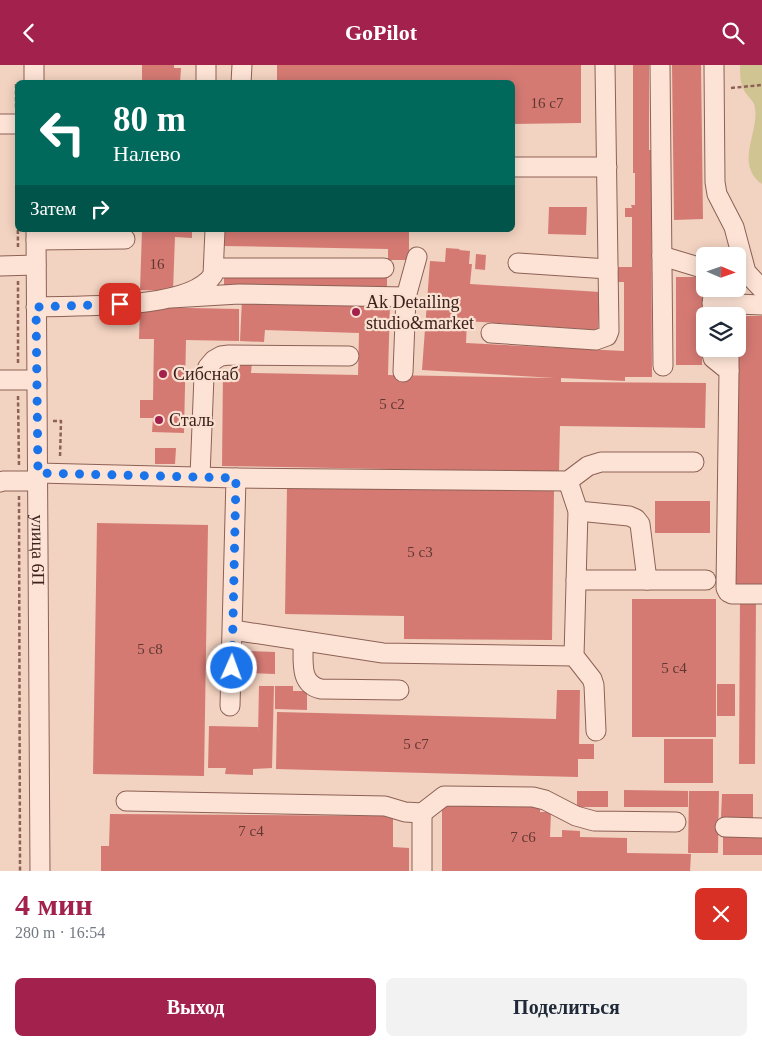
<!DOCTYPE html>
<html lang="ru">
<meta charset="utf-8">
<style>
:root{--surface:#fff;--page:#f2f2f3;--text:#1f2937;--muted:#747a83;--accent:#a2214d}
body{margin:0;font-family:Georgia,serif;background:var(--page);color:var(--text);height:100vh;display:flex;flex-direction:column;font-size:19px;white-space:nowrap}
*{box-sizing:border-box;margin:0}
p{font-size:16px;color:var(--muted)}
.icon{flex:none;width:28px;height:28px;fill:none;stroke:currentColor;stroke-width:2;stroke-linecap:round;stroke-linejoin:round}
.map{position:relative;height:806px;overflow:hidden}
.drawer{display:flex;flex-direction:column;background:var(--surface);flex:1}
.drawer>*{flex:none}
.guide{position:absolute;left:15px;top:15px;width:500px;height:152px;border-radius:8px;box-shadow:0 2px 12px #0003;background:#00695c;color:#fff;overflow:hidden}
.needle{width:32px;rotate:92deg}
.buttons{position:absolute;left:696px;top:182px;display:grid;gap:10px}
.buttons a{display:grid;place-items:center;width:50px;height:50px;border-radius:8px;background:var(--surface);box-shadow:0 2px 12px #0003;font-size:25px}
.pin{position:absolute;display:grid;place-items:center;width:42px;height:42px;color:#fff;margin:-21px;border-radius:10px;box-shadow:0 2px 8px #0006}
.me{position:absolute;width:55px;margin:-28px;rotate:2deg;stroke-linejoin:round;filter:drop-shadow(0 0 4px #0008)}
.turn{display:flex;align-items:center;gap:18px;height:105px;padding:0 15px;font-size:22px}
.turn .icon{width:65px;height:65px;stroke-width:2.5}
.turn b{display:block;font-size:35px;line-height:42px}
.then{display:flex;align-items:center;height:48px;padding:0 15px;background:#0003;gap:10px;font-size:19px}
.round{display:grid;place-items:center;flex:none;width:52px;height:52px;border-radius:8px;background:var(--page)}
.head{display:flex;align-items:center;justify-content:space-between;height:85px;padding:0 15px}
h1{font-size:30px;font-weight:600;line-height:38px;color:var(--accent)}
.primary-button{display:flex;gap:10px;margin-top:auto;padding:10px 15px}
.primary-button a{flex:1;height:58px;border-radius:8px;background:var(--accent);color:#fff;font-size:20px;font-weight:600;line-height:58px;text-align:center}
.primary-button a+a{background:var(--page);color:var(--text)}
header{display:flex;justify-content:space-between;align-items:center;height:65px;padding:0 15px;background:var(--accent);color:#fff;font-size:22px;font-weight:600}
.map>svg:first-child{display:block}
</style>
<header><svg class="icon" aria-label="back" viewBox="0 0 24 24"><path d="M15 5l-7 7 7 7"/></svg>GoPilot<svg class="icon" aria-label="search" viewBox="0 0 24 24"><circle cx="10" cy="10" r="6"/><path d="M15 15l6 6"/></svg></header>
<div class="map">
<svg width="762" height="806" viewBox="0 0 762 806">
<rect width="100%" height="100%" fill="#f2d2c0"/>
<path fill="#d1c493" d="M740,0H762V119C733,98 762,64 754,39C751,33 745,29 743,23C740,17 740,7 740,0Z"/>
<path fill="#d47a73" d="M142,0H174V3H181L180,18H142Z
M277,0H581V58L512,59V18H277Z
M633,0H649V85H651L652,312H625V316L561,313V317L706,318L705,363L560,361L559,407L222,401L223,308H230L231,297H252L251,308L358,310L359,268L265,265L264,277L240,276L242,234L390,238L388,310L555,313L422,305L430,196L445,197L446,183L460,184L459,185L470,186L469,199H472L470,219L600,227L598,265L467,256L466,278L624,286V217H614V202H632V152H625V143H632L631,140H635V108H633Z
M672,0H701L703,154L674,155Z
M549,142H587L586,170L548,169Z
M142,165H192V173L175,172L173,226L140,225Z
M225,165H409V195H388V184L224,181Z
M476,189L486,190L485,205L475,204Z
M224,209L387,211V225L224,224Z
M676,212H702V300H676Z
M140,242L239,244V276L186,275L184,368L152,367L153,353H140V335H153L154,274H139Z
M738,251H762V523L733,522Z
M155,383H176L175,399H155Z
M287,422L554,425L552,575L404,574V551L285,549Z
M655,436H710V468H655Z
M97,458L208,460L204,711L93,709Z
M632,534H716V672H632Z
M740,535H756L755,699H739Z
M248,586L275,587V609L248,608Z
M717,619H735V651H717Z
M259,621H274L272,703L253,704V710L225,709L226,703H208L209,661L258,662V669Z
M275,621H293V626H307V645L275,644Z
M557,625H580L579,679H594V694H578V712L276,704L277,647L556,654Z
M664,674H713V718H664Z
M624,725L688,726V742H624Z
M577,726H608V742H577Z
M689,726H719L718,788H688Z
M722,729H753V753L721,752Z
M442,739L540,740V747H551L550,772H562V765L580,766V772L627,773V788L691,789L690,806H442Z
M110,749L393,751V782L409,783V806H101V781H109Z
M723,771H762V790H723Z"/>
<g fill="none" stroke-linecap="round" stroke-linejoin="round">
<defs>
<g id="minor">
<path d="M34,0V18"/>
<path d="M660,0L663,301"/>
<path d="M714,0L715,117L717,129L734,162L746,207L762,224"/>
<path d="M206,18V0"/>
<path d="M241,18L242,0"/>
<path d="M0,59H18"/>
<path d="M512,102H607"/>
<path id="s1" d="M36,165L40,806"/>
<path d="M36,175L125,174"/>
<path d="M662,191L705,204"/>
<path d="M518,198L608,204"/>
<path d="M0,201L36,200"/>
<path d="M214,203H384"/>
<path d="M406,232L417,192"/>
<path d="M171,233L239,229L406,232L403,307"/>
<path d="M712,238L762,240"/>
<path d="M36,242C77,240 189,246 213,210L215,165"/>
<path d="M712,251L713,224"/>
<path d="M491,268L596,275L607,271L609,266L605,0"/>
<path d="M711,284L713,293L729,306L726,523L728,527L732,529H762"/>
<path d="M729,306V284"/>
<path d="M0,315H37"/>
<path d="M38,408L236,413L230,641"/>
<path d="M200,411L204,311L208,302L214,295L221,291L229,290L349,291"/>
<path d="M236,413L568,416L588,401L601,397H694"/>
<path d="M568,416L578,446L574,591L592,614L594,620L596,666"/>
<path d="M0,417L3,416H38"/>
<path d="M578,446L629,451L636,454L640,459L647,515"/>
<path d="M576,515H706"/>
<path d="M233,565L383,588L574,591"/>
<path d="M303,576C304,594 298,619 321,624L399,625"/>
<path d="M126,736L385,741L405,747L422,748V806"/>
<path d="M422,748L444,731L533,732L545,735L576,751L594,756L676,757"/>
<path d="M725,762L762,763"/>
</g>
</defs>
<use href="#minor" stroke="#8d6156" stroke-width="21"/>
<path stroke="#8d6156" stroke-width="2.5" stroke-dasharray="4 2.5" stroke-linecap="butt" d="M16,19V43
M731,23L762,20
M17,74L18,183
M18,216V298
M18,331L19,401
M53,356H61L60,392
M19,431L20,806"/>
<use href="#minor" stroke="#fce3d5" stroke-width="19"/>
</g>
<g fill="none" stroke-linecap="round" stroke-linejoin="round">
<path stroke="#1a73e8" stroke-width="9" stroke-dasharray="0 16.2" d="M120,239L36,242L38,408L236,413L232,603"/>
</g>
<g fill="#a2214d" stroke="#f9e0d1" stroke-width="2">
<circle cx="356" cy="247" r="5"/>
<circle cx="163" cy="309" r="5"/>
<circle cx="159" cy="355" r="5"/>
</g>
<g text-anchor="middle" stroke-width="4.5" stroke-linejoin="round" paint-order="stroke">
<g font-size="15" fill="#613732">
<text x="547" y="43">16 с7</text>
<text x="157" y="204">16</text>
<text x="392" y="344">5 с2</text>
<text x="420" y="492">5 с3</text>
<text x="150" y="589">5 с8</text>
<text x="674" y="608">5 с4</text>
<text x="416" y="684">5 с7</text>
<text x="251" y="771">7 с4</text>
<text x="523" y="777">7 с6</text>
</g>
<g font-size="18" fill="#3b211c" stroke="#f9e0d1" text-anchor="start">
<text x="366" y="243">Ak Detailing<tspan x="366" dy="21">studio&amp;market</tspan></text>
<text x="173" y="315">Сибснаб</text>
<text x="169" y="361">Сталь</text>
</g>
<g font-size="18" fill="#3b211c" stroke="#f9e0d1">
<text dy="6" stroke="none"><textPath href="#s1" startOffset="320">улица 6П</textPath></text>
</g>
</g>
</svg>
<div class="buttons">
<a><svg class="needle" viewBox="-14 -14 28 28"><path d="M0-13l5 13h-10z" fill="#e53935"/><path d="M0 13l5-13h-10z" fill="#747a83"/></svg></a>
<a><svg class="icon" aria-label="layers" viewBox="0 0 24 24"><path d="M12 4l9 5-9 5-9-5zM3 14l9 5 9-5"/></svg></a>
</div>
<div class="pin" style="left:120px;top:239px;background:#d93025"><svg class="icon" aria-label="arrive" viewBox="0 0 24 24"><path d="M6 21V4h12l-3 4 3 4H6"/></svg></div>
<svg class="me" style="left:232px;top:603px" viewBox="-20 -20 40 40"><circle r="17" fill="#1a73e8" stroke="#fff" stroke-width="3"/><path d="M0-11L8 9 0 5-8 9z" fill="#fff"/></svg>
<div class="guide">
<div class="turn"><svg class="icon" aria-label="left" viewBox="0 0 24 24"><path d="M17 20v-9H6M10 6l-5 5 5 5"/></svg><div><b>80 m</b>Налево</div></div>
<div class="then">Затем<svg class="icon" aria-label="right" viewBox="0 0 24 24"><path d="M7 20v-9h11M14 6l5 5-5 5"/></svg></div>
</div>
</div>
<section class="drawer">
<div class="head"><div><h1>4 мин</h1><p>280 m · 16:54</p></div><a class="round" style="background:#d93025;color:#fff"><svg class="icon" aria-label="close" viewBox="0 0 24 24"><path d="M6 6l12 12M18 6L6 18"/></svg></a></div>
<div class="primary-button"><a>Выход</a><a>Поделиться</a></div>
</section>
